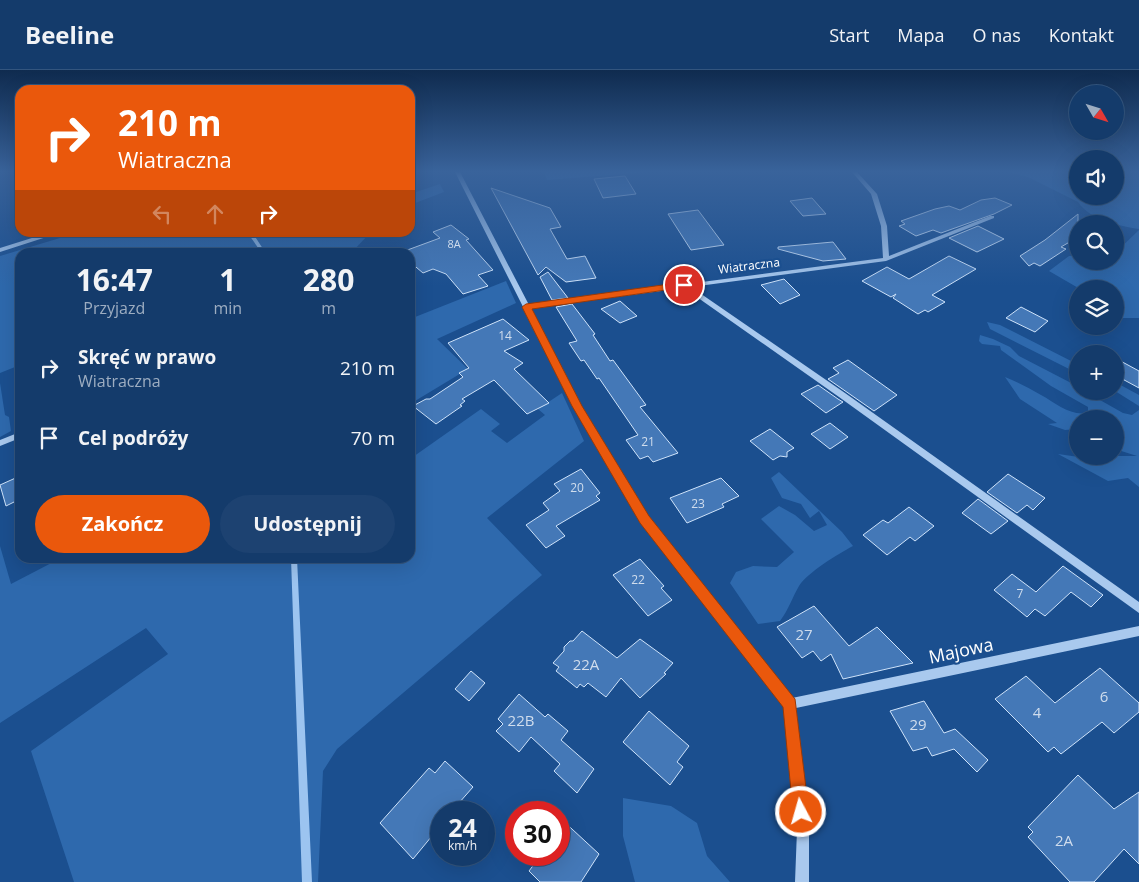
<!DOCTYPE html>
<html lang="pl">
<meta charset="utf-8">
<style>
:root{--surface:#143b6b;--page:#1d4271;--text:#f1f3f6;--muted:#9dadc1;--line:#33557e;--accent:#ea580c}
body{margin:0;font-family:"Open Sans",sans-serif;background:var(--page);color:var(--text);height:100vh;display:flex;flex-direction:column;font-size:19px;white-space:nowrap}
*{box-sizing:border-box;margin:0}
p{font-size:16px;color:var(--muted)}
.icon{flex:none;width:28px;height:28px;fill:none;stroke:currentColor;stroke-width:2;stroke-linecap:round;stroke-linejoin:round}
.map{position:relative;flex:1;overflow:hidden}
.sheet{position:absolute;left:15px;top:178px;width:400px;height:315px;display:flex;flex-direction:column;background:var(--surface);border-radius:15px;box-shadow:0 5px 20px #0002,0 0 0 1px var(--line)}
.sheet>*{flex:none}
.banner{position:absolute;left:15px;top:15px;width:400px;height:152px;border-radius:15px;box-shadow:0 5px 20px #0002,0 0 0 1px var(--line);background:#ea580c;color:#fff;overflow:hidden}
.needle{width:32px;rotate:129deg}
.fabs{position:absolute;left:1069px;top:15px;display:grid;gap:10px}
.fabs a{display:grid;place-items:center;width:55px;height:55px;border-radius:50%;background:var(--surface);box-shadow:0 5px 20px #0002,0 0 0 1px var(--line);font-size:25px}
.speed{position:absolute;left:430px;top:731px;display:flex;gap:10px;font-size:25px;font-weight:700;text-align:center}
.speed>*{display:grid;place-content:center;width:65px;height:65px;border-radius:50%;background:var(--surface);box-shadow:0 5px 20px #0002,0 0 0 1px var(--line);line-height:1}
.speed small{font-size:12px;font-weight:400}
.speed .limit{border:8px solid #d22;background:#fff;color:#111}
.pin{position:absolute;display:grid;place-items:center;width:42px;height:42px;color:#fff;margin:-21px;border:2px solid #fff;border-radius:50%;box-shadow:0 1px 5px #0007}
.me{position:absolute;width:55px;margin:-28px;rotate:354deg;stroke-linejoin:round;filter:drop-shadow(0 0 4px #0008)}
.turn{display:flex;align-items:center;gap:18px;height:105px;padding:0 20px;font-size:22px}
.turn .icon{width:65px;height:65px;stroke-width:2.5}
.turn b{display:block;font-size:35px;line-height:42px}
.lanes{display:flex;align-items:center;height:48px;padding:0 20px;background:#0003;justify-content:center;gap:25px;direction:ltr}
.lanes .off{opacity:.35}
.eta{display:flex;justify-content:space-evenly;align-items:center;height:85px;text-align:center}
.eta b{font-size:30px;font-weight:700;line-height:35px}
.cta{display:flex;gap:10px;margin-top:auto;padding:10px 20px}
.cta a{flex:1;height:58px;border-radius:30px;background:var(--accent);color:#fff;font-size:20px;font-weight:700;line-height:58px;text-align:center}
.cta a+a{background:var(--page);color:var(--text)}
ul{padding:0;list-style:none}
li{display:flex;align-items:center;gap:15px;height:70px;padding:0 20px}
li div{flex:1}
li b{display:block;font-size:19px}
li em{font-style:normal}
header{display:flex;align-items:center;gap:30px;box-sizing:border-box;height:70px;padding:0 25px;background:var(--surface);border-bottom:1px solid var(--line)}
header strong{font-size:24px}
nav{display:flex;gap:28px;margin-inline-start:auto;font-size:18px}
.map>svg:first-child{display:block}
</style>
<header>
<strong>Beeline</strong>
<nav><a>Start</a><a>Mapa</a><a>O nas</a><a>Kontakt</a></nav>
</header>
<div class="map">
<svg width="1139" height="812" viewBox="0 0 1139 812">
<rect width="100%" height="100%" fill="#1b4f8f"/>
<path fill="#2e69ad" d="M544,102H649L547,110Z
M1008,102H1077L1078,126H1115V102H1139V159C1120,156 1090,150 1078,132L1028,107Z
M440,114L444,122L410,135V124Z
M1139,160V248H1115V219H1080L1049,201L1069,186H1077L1078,191H1115V183Z
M80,162H370V163L352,182H20V295L0,303V186Z
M506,211L516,233L437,269L468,299L410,334V249Z
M987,252L1000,255L1077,294V303L990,259Z
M980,265L993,269L1010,277L1019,286L1075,315L1077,316L1078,321H1084L1123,343L1132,345L1139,340V417L1128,408L1108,411L1058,384L1100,390L1115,386H1137L1115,379V349H1078L1077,359L1065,360L1048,354L1057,353L1020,329L1005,307C1017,312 1029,318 1041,325C1056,333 1069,346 1088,343V337L1051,316L1001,280L1000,276L982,274L979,271Z
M1115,312L1139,325V336L1115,321Z
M0,313L5,345L9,347L11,361L0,367Z
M562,323L584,371L487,448L542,505L337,679L323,701L318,812H74L31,681L168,584L146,558L0,653V476L11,514L61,488H104L106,492L114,488H410V389L481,339L500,354L491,361L507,373L545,345L538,339Z
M779,402L842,462L853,476C838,484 808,502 799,516C792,528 789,539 780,551L758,554L730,513L736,502L753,496L777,497L794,482L761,449L779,436L795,445L814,461L827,455L819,441L810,448L801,434L782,428L771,408Z
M623,728L671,736L697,753L707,786L730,812H635L623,766Z"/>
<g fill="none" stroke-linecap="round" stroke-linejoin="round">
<path fill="#9cc4f0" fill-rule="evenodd" d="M247,162H252L265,182H261Z
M291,488H297L312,812H302Z"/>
</g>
<path fill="#4478b7" stroke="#cfe3fa" d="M625,106L636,124L603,128L594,109Z
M491,118L550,138L561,157L550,159L567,189L585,186L596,208L566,212L546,197L538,205Z
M812,128L826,144L803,146L790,131Z
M995,128L1012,135L994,144L941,163L933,160L916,166L899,156L905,154L901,151L935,139L949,136L960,140L981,130Z
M698,140L724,175L691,180L668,144Z
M1078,144V167L1061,177L1066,179L1040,196L1034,193L1029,196L1020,186L1045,170Z
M451,155L469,169L466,170L493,200L478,205L488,216L463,224L446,204L433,199L423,203L410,192V182H402L440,168L433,162Z
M978,156L1004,169L977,182L949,168Z
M833,172L846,189L823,191L778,179V177Z
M949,186L976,199L932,225L945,232L928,242L925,240L918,244L893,228L896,224L891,227L862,211L887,197L909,209Z
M548,202L568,228L552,230L540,207Z
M784,209L800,225L780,234L761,215Z
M620,231L637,246L620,253L601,239Z
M572,234L595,264L593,265L610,291L613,290L646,335L640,337L678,383L653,392L648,386L640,389L626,370L638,365L599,308L597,309L584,290L581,291L569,273L577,271L556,237Z
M1021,237L1048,251L1035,262L1006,248Z
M503,249L529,270L504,281L523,293L514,299L549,333L527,344L494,310L462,329L465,331L460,335L462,336L436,354L413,336L426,329H430L463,307L459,303L469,298L448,273Z
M1115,288L1139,301V318L1115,305Z
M848,290L897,325L874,341L828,309L839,303L833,298Z
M818,315L838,329L843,332L826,343L801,324Z
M830,353L848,367L830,379L811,364Z
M770,359L794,378L787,382V387L780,386L773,390L750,371Z
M581,399L600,423L596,426L600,430L556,456L565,466L546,478L526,455L549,440L543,433L560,421L554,414Z
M1008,404L1045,428L1033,440L1027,435L1017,443L987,422Z
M20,406V429L6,436L0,415Z
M721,408L739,426L722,434L724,437L687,453L670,428Z
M978,429L1008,451L991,464L962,443Z
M909,437L934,456L915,471L910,467L887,485L863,465L883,450L888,453Z
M640,489L664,516L661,518L672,530L648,546L613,505Z
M1063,496L1103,525L1091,537L1071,522L1045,546L1035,539L1027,547L994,520L1012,504L1036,522Z
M814,536L849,576L877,557L913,593L843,609L831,584L821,591L813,581L802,588L777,557Z
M582,561L617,588L640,569L673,593L664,603L666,604L640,628L621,608L606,627L588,613L584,617L580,614L577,618L556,601L559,597L553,593L564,581V577L570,571H573Z
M1100,598L1139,633V642L1114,663L1102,652L1061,684L1054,677L1048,682L995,629L1026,606L1055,633Z
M471,601L485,613L469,631L455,619Z
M519,624L545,647L548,644L568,661L561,670L594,699L577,723L554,701L560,694L531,667L519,682L496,661L503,654L498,649Z
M924,631L944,663L955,659L988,690L977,702L954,679L932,686L927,677L913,681L890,641Z
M649,641L689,676L677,692L683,697L670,715L623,672Z
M445,691L473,717L451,742H441V755L413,789L380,753L429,698L435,703Z
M1078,705L1114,739L1139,722V794L1124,779L1094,812H1070L1028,767L1033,762L1028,757Z
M559,747L599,784L581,812H540L529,801L541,785H559Z"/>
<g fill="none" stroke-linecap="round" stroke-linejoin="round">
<path fill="#a9c9ee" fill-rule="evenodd" d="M455,102H460L529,235L883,188L881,156L871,124L852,102H857L877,124L887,156L889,186L990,146H994V148L886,191L691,217L845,323L1139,532V543L839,327L684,218L531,238L581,336L648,446L792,628L1139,556V566L796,638L809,760V812H795L797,760L785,636L642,452L573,336Z
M51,162H62L0,182V178Z
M20,362V368L0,376V370Z"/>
</g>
<linearGradient id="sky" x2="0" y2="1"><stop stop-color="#0f2b4f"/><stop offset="0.47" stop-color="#39639b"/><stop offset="1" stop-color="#39639b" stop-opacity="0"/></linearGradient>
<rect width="1139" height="216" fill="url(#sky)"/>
<path fill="#ea580c" stroke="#983908" d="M684,212L689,215L687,217L532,239L582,336L649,446L795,629L809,742L807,748L801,750L795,748L793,742L783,637L640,453L572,336L522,237L526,234Z"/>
<g text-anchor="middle" stroke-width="4.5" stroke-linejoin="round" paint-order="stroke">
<g font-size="11" fill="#d0dded">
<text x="454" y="178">8A</text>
</g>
<g font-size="12" fill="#fff" stroke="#1b4f8f">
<text transform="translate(749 196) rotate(-7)" y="4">Wiatraczna</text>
</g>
<g font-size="12" fill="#d0dded">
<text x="505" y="270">14</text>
<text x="648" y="376">21</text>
<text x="577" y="422">20</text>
<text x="698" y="438">23</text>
<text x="638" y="514">22</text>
<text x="1020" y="528">7</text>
</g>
<g font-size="15" fill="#d0dded">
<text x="804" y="570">27</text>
<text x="586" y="600">22A</text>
<text x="1104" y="632">6</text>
<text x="1037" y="648">4</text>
<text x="521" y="656">22B</text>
<text x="918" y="660">29</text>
<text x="1064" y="776">2A</text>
</g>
<g font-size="18" fill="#fff" stroke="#1b4f8f">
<text transform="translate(961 581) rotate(-12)" y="6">Majowa</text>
</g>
</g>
</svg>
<div class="fabs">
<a><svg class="needle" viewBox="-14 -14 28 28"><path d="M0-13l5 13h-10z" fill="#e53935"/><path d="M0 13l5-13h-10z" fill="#9dadc1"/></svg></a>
<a><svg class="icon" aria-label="sound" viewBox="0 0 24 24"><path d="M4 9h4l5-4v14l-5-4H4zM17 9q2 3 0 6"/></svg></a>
<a><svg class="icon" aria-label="search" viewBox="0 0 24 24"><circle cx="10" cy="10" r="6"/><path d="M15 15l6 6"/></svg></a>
<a><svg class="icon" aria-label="layers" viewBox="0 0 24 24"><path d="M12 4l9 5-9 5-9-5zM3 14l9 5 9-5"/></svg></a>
<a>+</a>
<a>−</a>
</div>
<div class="speed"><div>24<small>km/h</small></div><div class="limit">30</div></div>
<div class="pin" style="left:684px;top:215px;background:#d93025"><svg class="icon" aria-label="arrive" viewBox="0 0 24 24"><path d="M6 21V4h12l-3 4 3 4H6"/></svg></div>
<svg class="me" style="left:801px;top:742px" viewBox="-20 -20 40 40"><circle r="17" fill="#ea580c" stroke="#fff" stroke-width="3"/><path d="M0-11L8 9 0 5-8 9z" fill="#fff"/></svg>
<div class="banner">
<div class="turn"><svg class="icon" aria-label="right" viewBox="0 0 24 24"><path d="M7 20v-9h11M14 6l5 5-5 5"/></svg><div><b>210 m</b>Wiatraczna</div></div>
<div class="lanes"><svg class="icon off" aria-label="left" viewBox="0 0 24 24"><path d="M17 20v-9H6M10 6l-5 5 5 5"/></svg><svg class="icon off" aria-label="ahead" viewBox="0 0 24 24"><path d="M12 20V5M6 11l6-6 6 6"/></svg><svg class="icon" aria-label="right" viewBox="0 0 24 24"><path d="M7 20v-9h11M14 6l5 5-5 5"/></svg></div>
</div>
<section class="sheet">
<div class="eta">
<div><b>16:47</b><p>Przyjazd</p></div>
<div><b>1</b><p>min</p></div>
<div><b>280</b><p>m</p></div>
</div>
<ul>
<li><svg class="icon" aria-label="right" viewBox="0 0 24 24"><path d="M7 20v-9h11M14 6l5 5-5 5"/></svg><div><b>Skręć w prawo</b><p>Wiatraczna</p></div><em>210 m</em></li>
<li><svg class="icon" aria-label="arrive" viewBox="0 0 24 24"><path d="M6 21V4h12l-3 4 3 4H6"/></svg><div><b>Cel podróży</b></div><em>70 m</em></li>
</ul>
<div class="cta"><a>Zakończ</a><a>Udostępnij</a></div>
</section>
</div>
